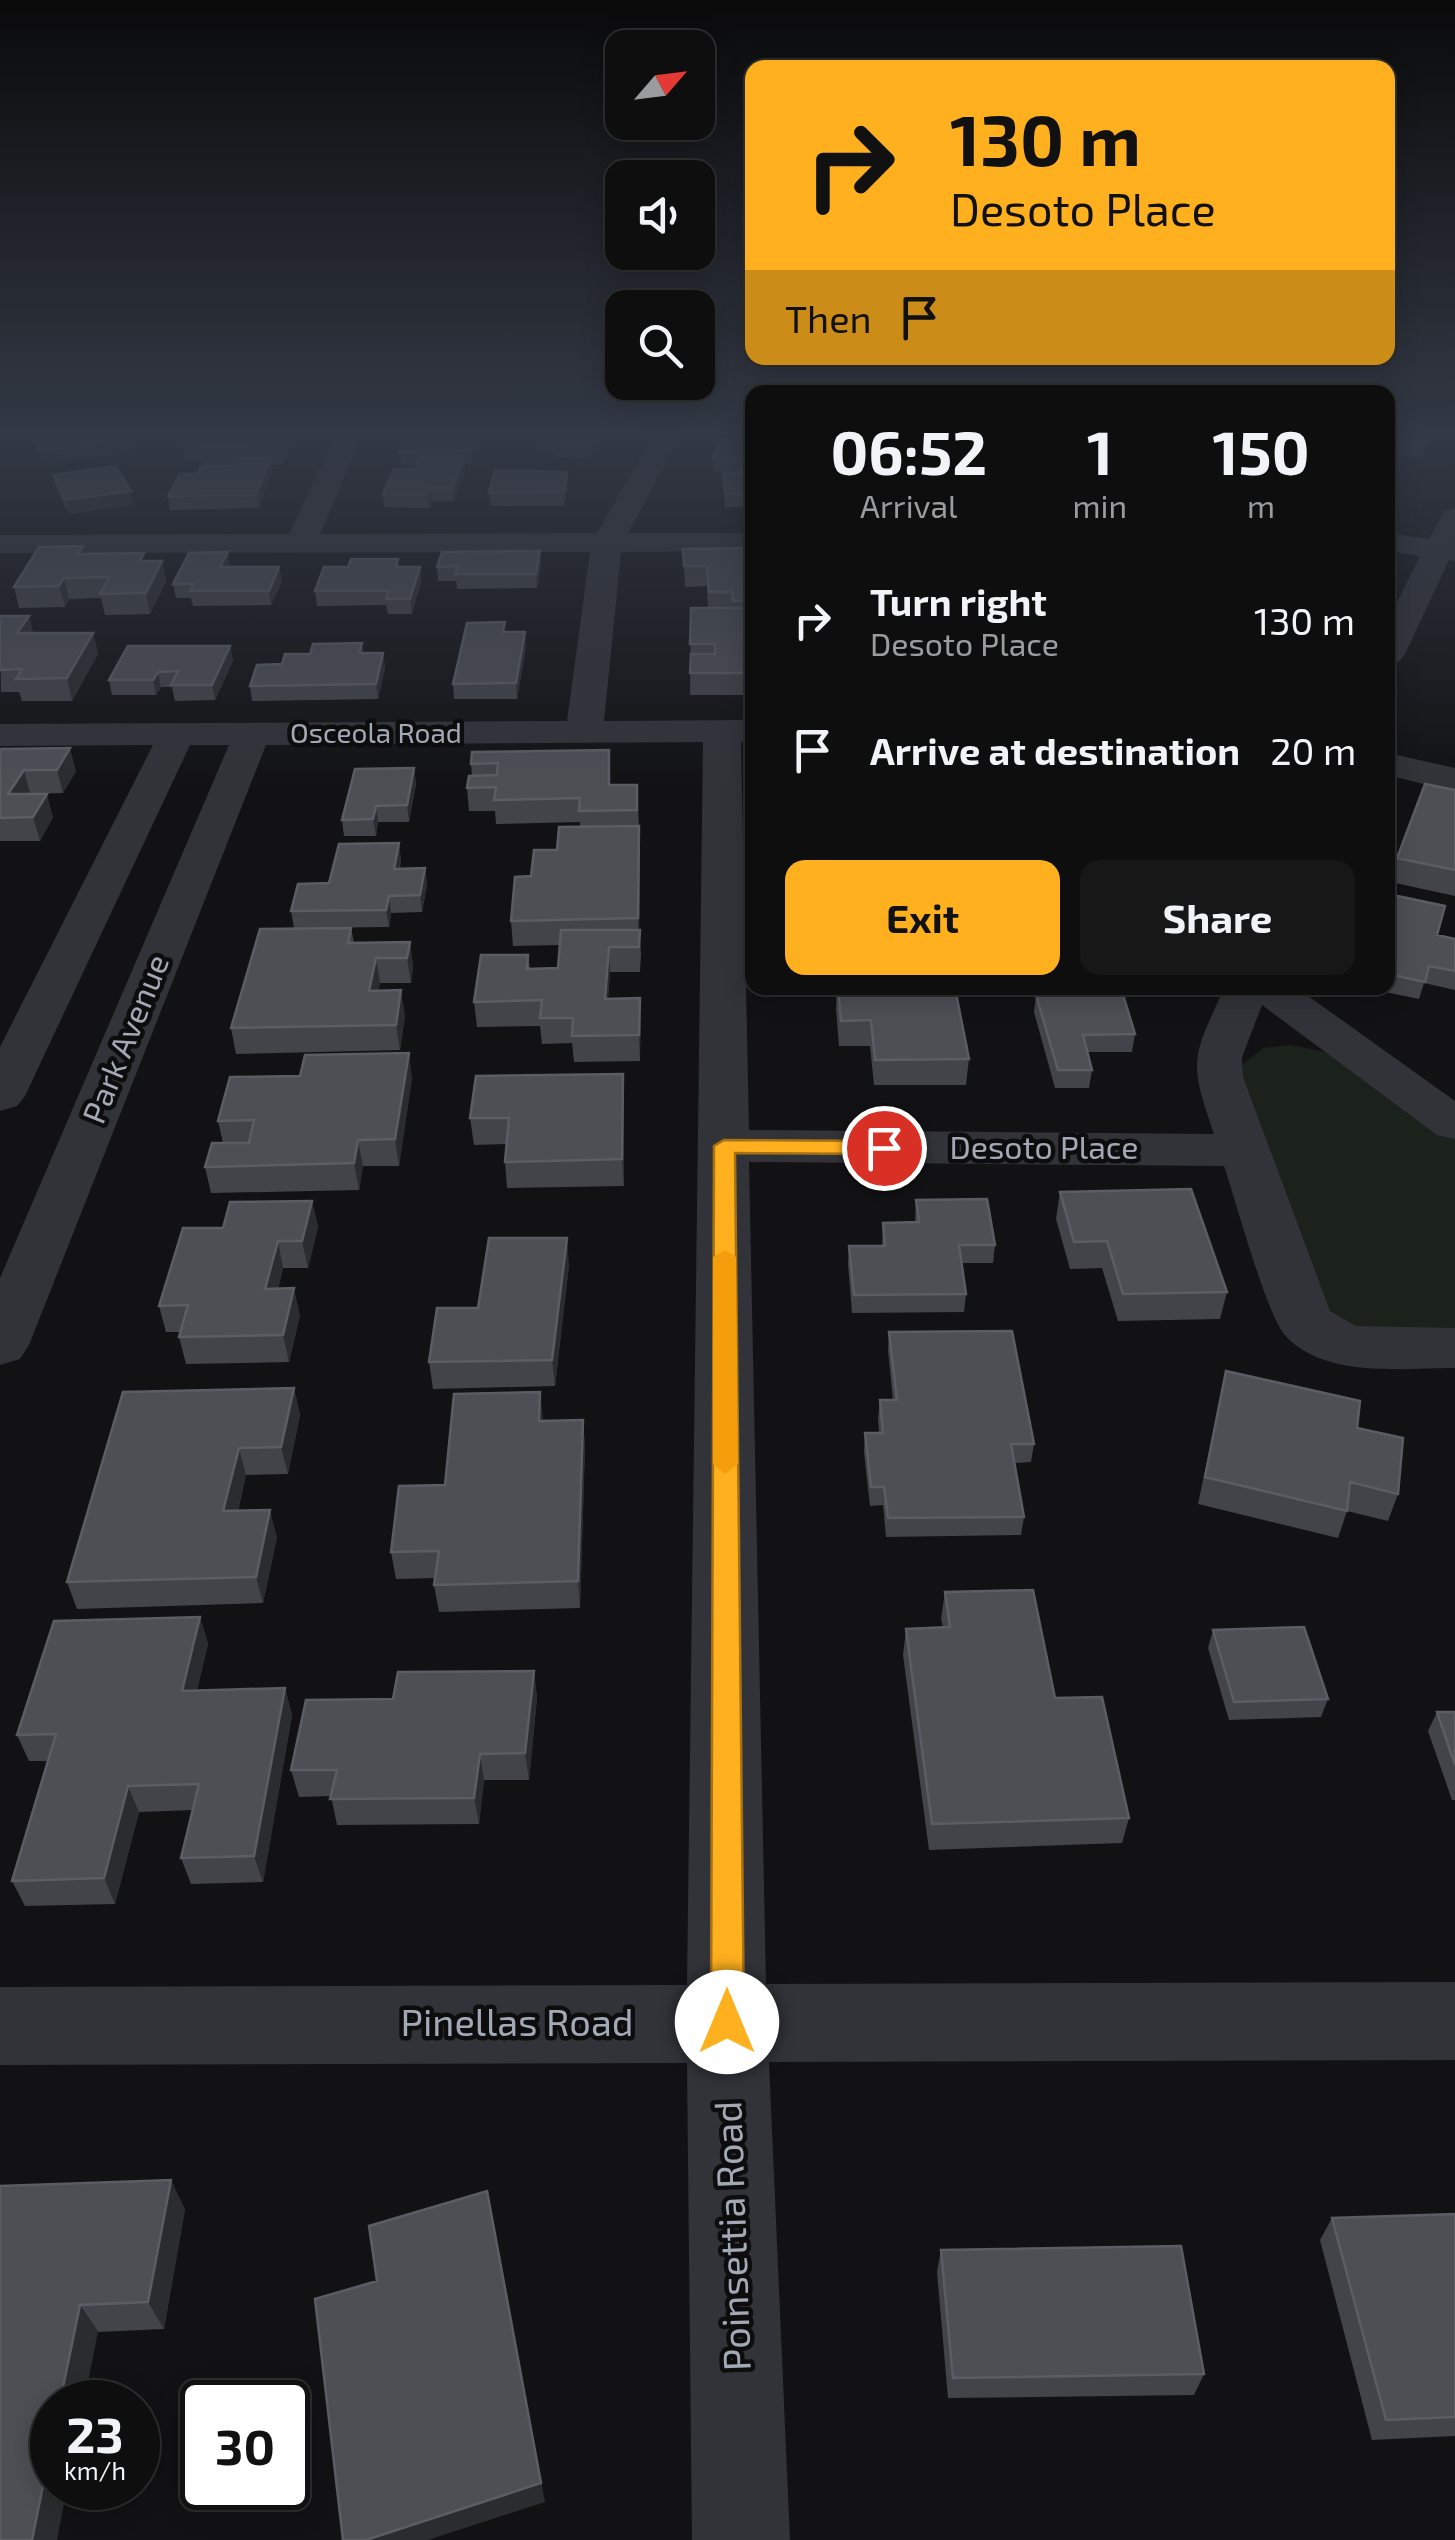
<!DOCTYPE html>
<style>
:root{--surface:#0e0e0f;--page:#171718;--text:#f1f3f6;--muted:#9b9c9e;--line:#2e2e2f;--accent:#ffb01e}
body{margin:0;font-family:"Exo 2",sans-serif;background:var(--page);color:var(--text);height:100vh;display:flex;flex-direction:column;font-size:38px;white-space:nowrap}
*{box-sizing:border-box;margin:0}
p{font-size:32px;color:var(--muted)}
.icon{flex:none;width:55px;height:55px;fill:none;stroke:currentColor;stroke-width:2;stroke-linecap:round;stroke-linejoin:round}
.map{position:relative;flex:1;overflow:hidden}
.sheet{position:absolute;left:745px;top:385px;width:650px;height:610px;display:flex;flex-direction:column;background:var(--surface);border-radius:20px;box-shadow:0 5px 25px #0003,0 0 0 2px var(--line)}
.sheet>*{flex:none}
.banner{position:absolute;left:745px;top:60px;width:650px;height:305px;border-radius:20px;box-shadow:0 5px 25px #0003,0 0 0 2px var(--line);background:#ffb01e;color:#111;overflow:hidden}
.needle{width:65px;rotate:62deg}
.tools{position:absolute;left:605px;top:30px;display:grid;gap:20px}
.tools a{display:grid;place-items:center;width:110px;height:110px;border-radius:20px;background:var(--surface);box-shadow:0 5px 25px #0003,0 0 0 2px var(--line);font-size:50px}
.speed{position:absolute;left:30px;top:2380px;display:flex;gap:20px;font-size:50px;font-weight:700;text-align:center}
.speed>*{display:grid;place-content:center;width:130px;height:130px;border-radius:50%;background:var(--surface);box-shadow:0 5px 25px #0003,0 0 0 2px var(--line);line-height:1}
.speed small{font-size:25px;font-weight:400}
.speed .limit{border:5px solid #111;border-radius:15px;background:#fff;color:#111}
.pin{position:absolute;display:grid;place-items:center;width:85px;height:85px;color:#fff;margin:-42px;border:5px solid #fff;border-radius:50%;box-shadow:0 2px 10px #0007}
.me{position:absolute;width:110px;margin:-55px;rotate:0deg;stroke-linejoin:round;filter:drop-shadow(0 0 8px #0008)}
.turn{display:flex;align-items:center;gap:35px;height:210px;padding:0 40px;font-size:45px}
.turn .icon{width:130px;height:130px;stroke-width:2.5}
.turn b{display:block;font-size:70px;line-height:85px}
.then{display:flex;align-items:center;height:95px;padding:0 40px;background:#0003;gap:20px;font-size:38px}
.eta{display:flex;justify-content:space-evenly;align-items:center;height:170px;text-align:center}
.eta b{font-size:60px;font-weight:700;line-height:70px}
.cta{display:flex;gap:20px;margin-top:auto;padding:20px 40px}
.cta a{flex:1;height:115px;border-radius:20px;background:var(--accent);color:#111;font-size:40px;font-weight:700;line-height:115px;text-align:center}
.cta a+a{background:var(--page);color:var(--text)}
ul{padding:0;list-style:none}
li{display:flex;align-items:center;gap:30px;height:130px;padding:0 40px}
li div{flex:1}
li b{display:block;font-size:38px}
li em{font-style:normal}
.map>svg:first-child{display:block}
</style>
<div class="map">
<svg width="1455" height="2540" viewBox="0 0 1455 2540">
<rect width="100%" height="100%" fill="#121214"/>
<path fill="#1a221b" d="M1291,1045L1345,1056L1455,1138V1333C1409,1332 1359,1342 1323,1307L1239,1086L1243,1064L1263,1048Z"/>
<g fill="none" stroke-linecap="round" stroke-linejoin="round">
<path fill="#323339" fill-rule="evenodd" d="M337,432H364L320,534L597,533L655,432H682L628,533H752V551L621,552L604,721L752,720V742H741L749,1130L1214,1134C1188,1058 1192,1060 1224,988H1297L1455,1101V1139L1437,1135L1262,1005L1242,1057L1243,1077L1330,1311L1356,1326L1455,1328V1368C1404,1368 1322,1379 1284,1334C1265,1310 1236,1201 1224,1166L749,1162L766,1984L1455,1982V2060L769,2062L790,2540H692L687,2063L0,2065V1987L687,1985L703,742L266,745L29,1345L20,1359L0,1365V1278L229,745H190L25,1096L17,1106L0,1111V1047L153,745L0,746V724L567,721L590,552L0,553V535L289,534Z
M1455,508V561L1449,560L1405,654L1400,661L1388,664V621L1420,556L1388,551V533L1429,539L1444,511Z
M1388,753L1455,768V792L1388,775Z"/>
</g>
<path fill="#434449" d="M49,432H128L132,439L134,452L44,464L35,440L51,438Z
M187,432H296V434L283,465H271L272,472L259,508L170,510L168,496L197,474L202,466L201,460H185L182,441Z
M734,432H752V507H725L723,473L741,472L713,471V458L740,441L742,437L734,436Z
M1388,432L1431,433L1422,458L1388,454Z
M603,436L589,458L554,457V451L539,450L538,437Z
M478,438L471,464H464L465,470L454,501H432L429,508L384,507L383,494L416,469L418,465H401L399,452Z
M567,472L568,486L564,506H491L489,493Z
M53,475L133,505L69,514L56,488Z
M752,548V695H690L691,608H708L707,586L685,587L683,549Z
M85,554L145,561H162L166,581L150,614L105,615L101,598L69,599L65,607L19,608L14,587Z
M398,559L399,567H420L421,581L412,614H388L386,605L317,606L315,591L348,567Z
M230,566L279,567L282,581L271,605L193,606L191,598H176L173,584Z
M541,566L537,588L457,589L456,581H438L437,567Z
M0,616H29L33,633H93L98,654L72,701H22L19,692H1Z
M506,632L526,647L517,699H454L453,684Z
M362,643L363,653H383L385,668L378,699L252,701L250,686L282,664L310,654Z
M230,646L233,661L215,700L175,701L172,687H161L156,695H112L109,680Z
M0,749L76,771L63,793L30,794L53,817L40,841H0Z
M609,750L610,785H637L640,850L639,930L641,954L640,972H610L608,999L640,998V1061L574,1062L572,1043L542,1044L540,1026L477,1027L474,1002L528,955L530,969L558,968L560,945L513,946L511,921L531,876L580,827V822L496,824L495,811H469L467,788L472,776L471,764Z
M414,768L416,784L409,822H378L376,836H344L342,820Z
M1455,790V896L1391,882L1397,858Z
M401,859L400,868H425L427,885L422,912L391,913L389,927L294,928L291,911L329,883Z
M1388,894L1437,935L1455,939V990L1424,983L1419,999L1366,988H1388Z
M351,928L354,943L410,942L413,967L411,983H380L378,991L405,1016L400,1050L236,1054L231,1028Z
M837,988L969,1059L966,1085H874L870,1046H839L836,1008Z
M1079,988H1121L1135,1034L1132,1052H1087L1092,1070L1089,1088H1055L1034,1012L1036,995L1080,994Z
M623,1074L624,1186L507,1188L505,1162L506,1144L474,1145L470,1118Z
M412,1078L399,1166H363L359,1190L211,1193L205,1167L223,1143L218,1121Z
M1060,1192L1227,1292L1220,1319L1118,1321L1102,1268L1070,1269L1056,1219Z
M916,1200L995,1245L993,1263H962L966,1294L964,1312L852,1313L848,1264L849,1246H882L883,1223L915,1222Z
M312,1201L318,1227L308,1268H283L278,1289L300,1315L289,1362L186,1364L179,1337L180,1332H166L159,1306L223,1228Z
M569,1265L555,1386L433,1389L429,1362L478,1308Z
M889,1332L1034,1444L1031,1462L1014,1463L1024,1517L1021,1535L886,1537L883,1505L870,1506L864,1452L865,1433H879L878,1418L880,1400H893L888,1350Z
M1226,1371L1357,1428L1398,1494L1388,1521L1347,1511L1338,1538L1198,1504Z
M294,1388L300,1415L288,1474L246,1475L238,1511L277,1537L263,1603L77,1609L67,1582Z
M583,1420L585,1447L580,1608L439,1612L434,1585L435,1578L396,1579L391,1552L445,1485L543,1421Z
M945,1592L1055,1698L1129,1818L1122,1843L929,1850L903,1655L906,1629L943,1627L941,1619Z
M200,1617L208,1644L197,1690L285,1688L292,1715L263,1882L191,1884L181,1858L193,1810L139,1812L115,1904L25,1906L12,1881L48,1761H29L17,1735Z
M1213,1630L1328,1699L1321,1717L1229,1720L1208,1648Z
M534,1671L537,1698L529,1780H484L479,1824L337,1825L331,1796L299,1797L291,1770L393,1699Z
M1437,1712H1455V1800H1452L1428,1731Z
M0,2186L185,2209L164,2329L98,2332Z
M1455,2214V2436L1372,2440L1320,2240L1332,2218Z
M941,2250L1204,2374L1194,2395L948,2398L937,2272Z"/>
<path fill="#2b2c2f" d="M286,432H296V434L283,465L280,446Z
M476,432H478V438L471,464L470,451Z
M597,432H602L603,436L589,458V445Z
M132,439L134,452L44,464L41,451Z
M464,457L465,470L454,501L452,488Z
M270,459L272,472L259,508L256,495Z
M567,472L568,486L564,506V492Z
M430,488L432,501L429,508L427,494Z
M131,491L133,505L69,514L66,500Z
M540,551L541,566L537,588L536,574Z
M228,552L230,566L223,582L220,567Z
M162,561L166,581L150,614L146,593Z
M279,567L282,581L271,605L269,591Z
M420,567L421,581L412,614L410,599Z
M64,578L69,599L65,607L59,586Z
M29,616L34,637L17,633Z
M525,632L526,647L517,699L516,683Z
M93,633L98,654L72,701L67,678Z
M230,646L233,661L215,700L212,685Z
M383,653L385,668L378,699L376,684Z
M158,672L161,687L156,695L153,680Z
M70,748L76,771L63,793L57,770Z
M414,768L416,784L409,822L407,805Z
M24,770L30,793L8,794Z
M47,794L53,817L40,841L33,817Z
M376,806L378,822L376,836L373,819Z
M639,826L640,850L639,943L638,918Z
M399,843L401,859L396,885L394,869Z
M425,868L427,885L422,912L420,895Z
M389,896L391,913L389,927L386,910Z
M410,942L413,967L411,983L407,958Z
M609,947L610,972L606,1024L605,999Z
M376,958L380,983L373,1017L369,991Z
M401,990L405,1016L400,1050L396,1025Z
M640,998L641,1024L640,1061L639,1035Z
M409,1053L412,1078L399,1166L395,1139Z
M623,1074L624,1099V1186L622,1159Z
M358,1140L363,1166L359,1190L354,1163Z
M312,1201L318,1227L308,1268L302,1241Z
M567,1238L569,1265L555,1386L552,1360Z
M278,1241L283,1268L271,1315L265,1289Z
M294,1288L300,1315L289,1362L283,1335Z
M294,1388L300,1415L288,1474L281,1447Z
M540,1392L543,1419L542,1448L539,1421Z
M583,1420L585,1447L580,1608L578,1581Z
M239,1448L246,1475L231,1538L223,1511Z
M270,1510L277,1537L263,1603L256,1577Z
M200,1617L208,1644L191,1717L182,1691Z
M534,1671L537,1698L529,1780L525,1753Z
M285,1688L292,1715L263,1882L254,1856Z
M480,1754L484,1780L479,1824L474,1798Z
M128,1786L139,1812L115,1904L104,1878Z
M171,2180L185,2209L164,2329L148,2302Z
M492,2214L545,2502L428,2540H366Z
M80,2305L98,2332L84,2402H60Z
M52,2441V2488H67L57,2540H32Z"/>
<path fill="#4d4f55" stroke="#5b5d64" stroke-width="2.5" d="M51,432H128L132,439L41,451L35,440L54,437Z
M187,432H286L280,446L199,447L202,441H182Z
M406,432H476L470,451L399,452Z
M542,432H597L589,445L554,444L557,438L538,437Z
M744,432H752V460L713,458L721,440L740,441Z
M1388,432H1418L1431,433L1425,445L1389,441L1388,444Z
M421,457H464L452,488H430L427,494H383L394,469H416Z
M239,459H270L256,495L168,496L180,474H197L201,467L236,466Z
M115,466L131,491L66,500L53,475Z
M741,467H752V493L725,494L723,473H742Z
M495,470L567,472L564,492L489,493Z
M83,546L78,554L144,553L140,561H162L146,593L100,594L109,577L64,578L59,586L14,587L39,547Z
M752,548V600L733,601L732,592H709L707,566H684L683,549Z
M540,551L536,574H455L458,566L437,567L442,552Z
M228,552L220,567H279L269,591H190L194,584H173L189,553Z
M351,559H398L396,567H420L410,599H386L388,591H315L324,567H348Z
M691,608H752V673H690L691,654H715V644H690Z
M0,616H29L17,633H93L67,678L16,679L22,669L0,670Z
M505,622L503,632H525L516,683L453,684L467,623Z
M362,643L359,653H383L376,684L250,686L257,665L282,664L285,654H310L313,644Z
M128,646H230L212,685H171L178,671L158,672L153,680H109Z
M70,748L57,770H24L8,794H47L33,817L0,818V749Z
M609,750V785H637V810L579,811L580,798L494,800L496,787L467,788L469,776L497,775L498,763L471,764L472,752Z
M414,768L407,805L376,806L373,819L342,820L355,769Z
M1425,784L1455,790V870L1397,858Z
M639,826L638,918L511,921L515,877L531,876L534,850H557L559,827Z
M399,843L394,869L425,868L420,895L389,896L386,910L291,911L298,884L329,883L339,844Z
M1388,894L1445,906L1437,935L1455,939V971L1429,966L1425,982L1388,974Z
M351,928L348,943L410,942L407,958H376L369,991L401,990L396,1025L231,1028L260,929Z
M561,930H640L639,947H609L605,999L640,998L639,1035L572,1036L573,1018H540L542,1000L474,1002L481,955H528L527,969L558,968Z
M838,988H955L969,1059L875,1060L871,1020L841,1021Z
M1086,988H1121L1135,1034L1083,1035L1092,1070H1058L1036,995L1088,994Z
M409,1053L395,1139L358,1140L354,1163L205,1167L212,1143H249L254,1120L218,1121L230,1077L300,1076L305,1055Z
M623,1074L622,1159L505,1162L509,1118H470L476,1076Z
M1191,1189L1227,1292L1123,1294L1107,1241L1074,1242L1060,1192Z
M987,1199L995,1245H959L966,1294L854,1295L849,1246H885L883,1223L919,1222L916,1200Z
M312,1201L302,1241H278L265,1289L294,1288L283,1335L179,1337L188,1305L159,1306L183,1228H223L230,1202Z
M489,1238H567L552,1360L429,1362L437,1308H478Z
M1012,1331L1034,1444H1011L1024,1517L888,1518L884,1487H871L865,1433H883L880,1400H897L889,1332Z
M1226,1371L1360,1401L1357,1428L1403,1438L1398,1494L1350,1482L1347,1511L1205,1477Z
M294,1388L281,1447L239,1448L223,1511L270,1510L256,1577L67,1582L123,1392Z
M540,1392L539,1421L583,1420L578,1581L434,1585L439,1551L391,1552L399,1486L445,1485L454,1394Z
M1033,1590L1055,1698L1102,1697L1129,1818L932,1824L906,1629L950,1627L945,1592Z
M200,1617L182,1691L285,1688L254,1856L181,1858L199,1784L128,1786L104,1878L12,1881L56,1734L17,1735L54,1621Z
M1304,1627L1328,1699L1234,1702L1213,1630Z
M534,1671L525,1753L480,1754L474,1798L330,1799L337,1770H291L306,1700L393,1699L398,1672Z
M1437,1712H1455V1765Z
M171,2180L148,2302L80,2305L60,2402H52V2441L32,2540H0V2186Z
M487,2191L541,2483L366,2540H343L315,2299L377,2281L369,2226Z
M1455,2214V2417L1386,2420L1332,2218Z
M1181,2246L1204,2374L953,2378L941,2250Z"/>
<linearGradient id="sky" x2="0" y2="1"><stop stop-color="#0a0a0b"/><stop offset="0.55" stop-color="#333945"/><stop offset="1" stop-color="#333945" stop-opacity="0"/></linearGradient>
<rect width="1455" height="787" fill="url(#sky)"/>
<path fill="#ffb01e" stroke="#a67214" stroke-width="2.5" d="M724,1140L884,1141L895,1148L884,1154L735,1153L744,2022L739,2033L727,2038L716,2033L711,2022L714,1146Z"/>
<path fill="#f59e0b" d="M725,1250L736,1257L738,1464L725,1474L713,1464V1257Z"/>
<g text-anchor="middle" stroke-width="9" stroke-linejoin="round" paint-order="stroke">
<g font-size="28" fill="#a2a8b5" stroke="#0d0d0e">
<text x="376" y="743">Osceola Road</text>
</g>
<g font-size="32" fill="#a2a8b5" stroke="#0d0d0e">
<text transform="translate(126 1039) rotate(-68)" y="11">Park Avenue</text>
<text x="1044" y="1159">Desoto Place</text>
</g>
<g font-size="38" fill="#a2a8b5" stroke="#0d0d0e">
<text x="517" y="2036">Pinellas Road</text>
<text transform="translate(733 2236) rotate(-92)" y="13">Poinsettia Road</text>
</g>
</g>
</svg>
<div class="tools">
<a><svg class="needle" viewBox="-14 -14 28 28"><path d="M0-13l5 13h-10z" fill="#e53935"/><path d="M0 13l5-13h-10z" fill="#9b9c9e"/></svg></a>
<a><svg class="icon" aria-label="sound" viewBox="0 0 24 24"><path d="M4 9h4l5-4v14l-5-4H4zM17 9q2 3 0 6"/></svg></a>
<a><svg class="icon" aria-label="search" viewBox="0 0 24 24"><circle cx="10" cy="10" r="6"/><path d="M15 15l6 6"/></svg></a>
</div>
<div class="speed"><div>23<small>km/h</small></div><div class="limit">30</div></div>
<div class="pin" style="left:884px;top:1148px;background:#d93025"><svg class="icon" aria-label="arrive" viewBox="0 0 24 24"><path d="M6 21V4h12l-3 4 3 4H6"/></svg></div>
<svg class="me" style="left:727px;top:2022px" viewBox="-20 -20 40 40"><circle r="19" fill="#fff"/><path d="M0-13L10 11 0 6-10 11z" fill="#ffb01e"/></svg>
<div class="banner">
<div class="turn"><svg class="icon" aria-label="right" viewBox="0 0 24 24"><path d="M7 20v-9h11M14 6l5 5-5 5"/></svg><div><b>130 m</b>Desoto Place</div></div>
<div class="then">Then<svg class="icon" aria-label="arrive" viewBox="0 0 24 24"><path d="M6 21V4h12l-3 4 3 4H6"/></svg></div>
</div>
<section class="sheet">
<div class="eta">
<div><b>06:52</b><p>Arrival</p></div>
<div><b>1</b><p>min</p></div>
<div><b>150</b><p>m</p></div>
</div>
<ul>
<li><svg class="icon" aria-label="right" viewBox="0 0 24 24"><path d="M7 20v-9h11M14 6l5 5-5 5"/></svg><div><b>Turn right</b><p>Desoto Place</p></div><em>130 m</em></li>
<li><svg class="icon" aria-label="arrive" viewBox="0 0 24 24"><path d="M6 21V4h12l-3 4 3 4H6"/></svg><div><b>Arrive at destination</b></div><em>20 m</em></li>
</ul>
<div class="cta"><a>Exit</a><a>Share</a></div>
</section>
</div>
